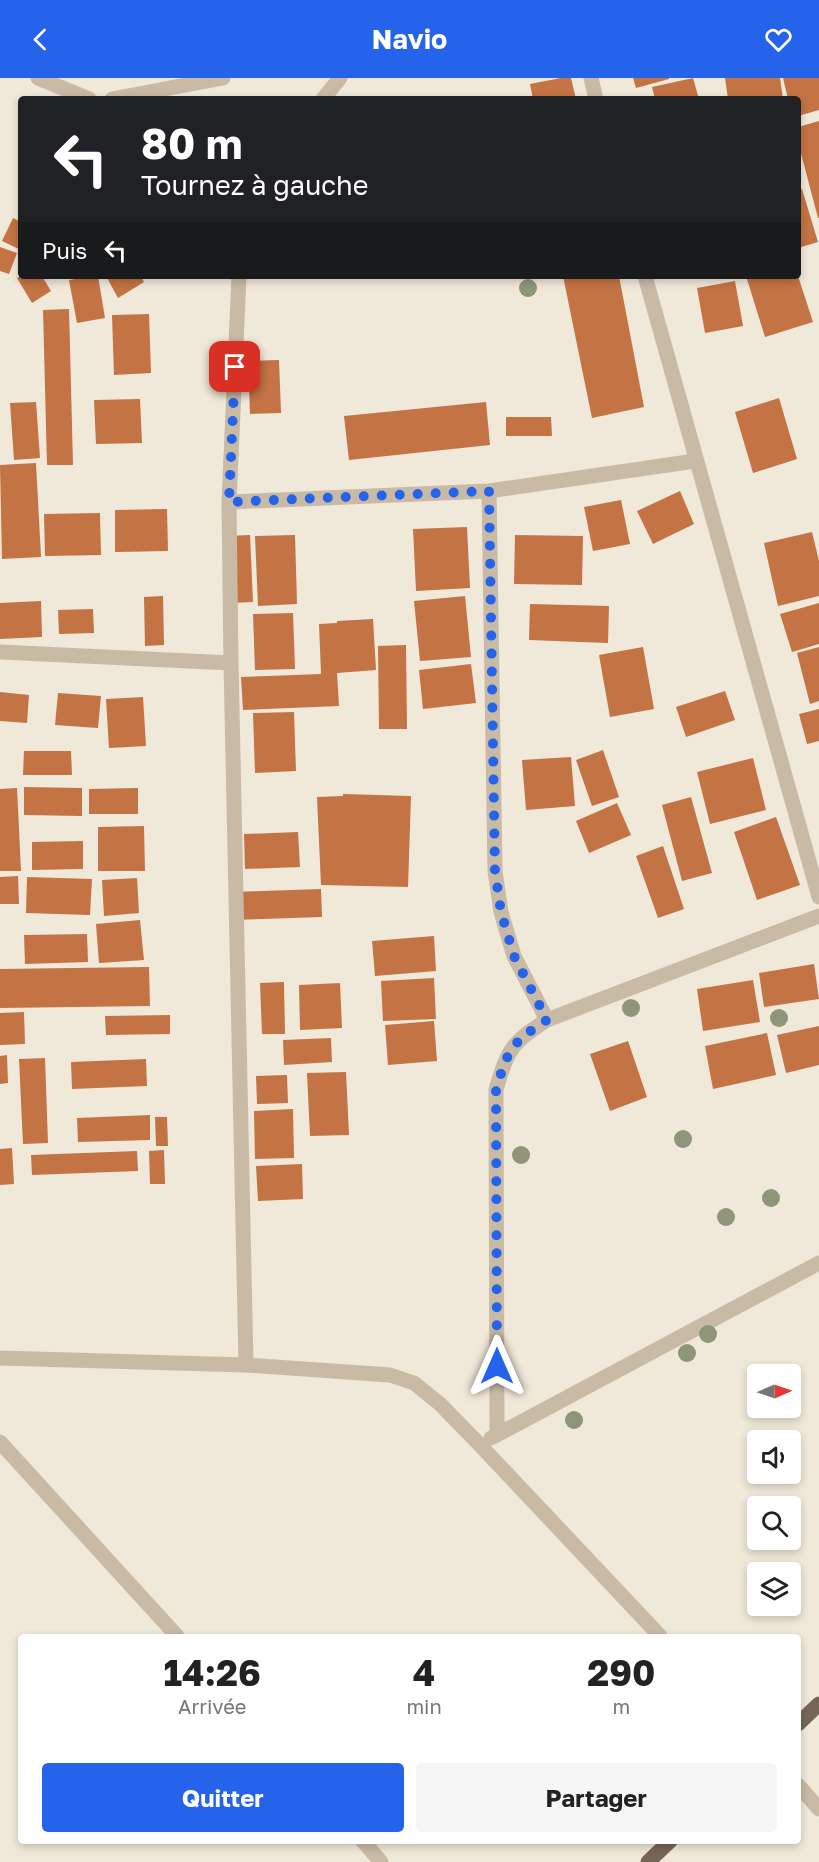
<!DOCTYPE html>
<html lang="fr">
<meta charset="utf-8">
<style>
:root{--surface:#fff;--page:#f6f6f6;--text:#222;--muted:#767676;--accent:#2563eb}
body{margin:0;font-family:"Golos Text",sans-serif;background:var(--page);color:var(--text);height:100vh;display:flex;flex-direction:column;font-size:22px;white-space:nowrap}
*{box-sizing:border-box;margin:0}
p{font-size:20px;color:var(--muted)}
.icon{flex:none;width:33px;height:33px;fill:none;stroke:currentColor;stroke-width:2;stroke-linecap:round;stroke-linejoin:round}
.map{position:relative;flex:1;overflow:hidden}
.sheet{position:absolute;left:18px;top:1556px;width:783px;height:210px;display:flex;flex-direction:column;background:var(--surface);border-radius:6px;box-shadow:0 3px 9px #0003}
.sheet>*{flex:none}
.guide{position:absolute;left:18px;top:18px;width:783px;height:183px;border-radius:6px;box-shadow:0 3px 9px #0003;background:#202124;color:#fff;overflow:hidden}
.needle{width:39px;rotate:88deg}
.tools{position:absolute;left:747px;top:1286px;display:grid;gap:12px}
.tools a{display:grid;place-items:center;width:54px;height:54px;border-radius:6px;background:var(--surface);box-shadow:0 3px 9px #0003;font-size:30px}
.pin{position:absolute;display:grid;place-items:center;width:51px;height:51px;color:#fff;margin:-26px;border-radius:12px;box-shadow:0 3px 9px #0006}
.me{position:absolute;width:66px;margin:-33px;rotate:0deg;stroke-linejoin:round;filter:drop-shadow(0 0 4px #0008)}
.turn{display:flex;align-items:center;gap:21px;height:126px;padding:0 24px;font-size:27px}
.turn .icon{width:78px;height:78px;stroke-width:2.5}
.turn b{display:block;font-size:42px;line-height:51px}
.then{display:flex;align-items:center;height:57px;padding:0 24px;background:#0003;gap:12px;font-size:22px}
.eta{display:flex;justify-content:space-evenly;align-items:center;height:102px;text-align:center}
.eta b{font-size:36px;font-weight:700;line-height:42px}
.action{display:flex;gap:12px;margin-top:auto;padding:12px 24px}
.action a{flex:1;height:69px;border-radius:6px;background:var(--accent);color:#fff;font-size:24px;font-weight:700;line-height:69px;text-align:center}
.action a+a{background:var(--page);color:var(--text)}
header{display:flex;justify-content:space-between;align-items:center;height:78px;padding:0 24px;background:var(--accent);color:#fff;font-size:27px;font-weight:700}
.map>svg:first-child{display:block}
</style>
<header><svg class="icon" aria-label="back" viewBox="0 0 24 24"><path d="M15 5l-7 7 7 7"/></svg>Navio<svg class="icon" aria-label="heart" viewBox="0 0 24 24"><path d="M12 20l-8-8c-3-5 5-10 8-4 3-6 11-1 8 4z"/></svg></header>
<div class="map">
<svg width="819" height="1784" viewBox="0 0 819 1784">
<rect width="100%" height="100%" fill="#f0e8d9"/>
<path fill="#c37344" d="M561,0H571L576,21H533L530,6Z
M633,0H669V1L636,10Z
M693,0L699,21H655L652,9Z
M725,0H780L783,21H728Z
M783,0H819V32L798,38V21H788Z
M819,43V140H818L798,64V49Z
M802,111L818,164L798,170V113Z
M13,140L21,144V172L2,163Z
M0,169L17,175L9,196L0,193Z
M21,198H42L51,213L32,225L17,200Z
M94,198H98L105,240L77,245L69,202Z
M106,198H141L144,204L118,220Z
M563,198H619L644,329L592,340Z
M746,198H798L813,244L765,259Z
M735,203L743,248L705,255L697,210Z
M69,231L73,387H47L43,232Z
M149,236L151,295L114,297L112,237Z
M279,282L281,335L250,336L248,283Z
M779,320L797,381L753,395L735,334Z
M140,321L142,365L96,366L94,322Z
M36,324L40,380L14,382L10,325Z
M486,324L490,367L349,382L344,338Z
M506,339H551L552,358H506Z
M36,385L41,479L2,481L0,387Z
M680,413L694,446L653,466L637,433Z
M621,422L630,466L593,473L584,429Z
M167,431L168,473L115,474V432Z
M100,435L101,477L45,478L44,436Z
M467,449L470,510L416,513L413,451Z
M812,454L819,483V518L778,528L764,465Z
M250,457L253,524L230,525L227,458Z
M295,457L297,526L258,528L255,458Z
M515,457L583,458L582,507L514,506Z
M163,518L164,567L145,568L144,519Z
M465,518L471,579L420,583L414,523Z
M41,523L42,559L0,561V525Z
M819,525V566L792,574L780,536Z
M530,526L609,528L608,565L529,562Z
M93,531L94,555L59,556L58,532Z
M293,535L295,591L255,592L253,536Z
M373,541L376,592L337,595L339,628L243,632L241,599L321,596L319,546L337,545V543Z
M406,567L407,651H379L378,568Z
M643,569L654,631L610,639L599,577Z
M819,569V623L810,626L797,575Z
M471,586L476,625L423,631L419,592Z
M725,613L735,642L686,659L676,629Z
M0,614L29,617L27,645L0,643Z
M58,615L101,618L98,650L55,647Z
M143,619L146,668L109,670L106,621Z
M819,631V663L807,666L799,636Z
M294,634L296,693L255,695L253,635Z
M603,672L619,719L592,728L576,682Z
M24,673H71L72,697H23Z
M571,679L575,728L526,732L522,682Z
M753,680L766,732L710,746L697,694Z
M24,709L82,710V738L24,737Z
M17,710L21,793H0V711Z
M138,710V736H89V711Z
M343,716L411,718L408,809L321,807L317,719L343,718Z
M691,719L712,795L682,803L662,727Z
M617,725L631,757L589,775L576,743Z
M776,739L800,807L757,822L734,754Z
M144,748L145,793H98V749Z
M298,754L300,789L245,791L244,756Z
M83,763V791L32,792V764Z
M663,768L684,831L658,840L636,778Z
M18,798L19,826H0V799Z
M27,799L92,801L90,837L26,835Z
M137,800L139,835L104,838L102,802Z
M321,811L322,839L231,842L230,814Z
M140,842L144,882L99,885L96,846Z
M87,856L88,884L25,886L24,857Z
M434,858L436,893L375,898L372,863Z
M814,886L819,921L764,929L759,895Z
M149,889L150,928L0,930V891Z
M434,900L436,941L383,943L381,903Z
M753,902L760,944L703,953L697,911Z
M284,904L285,956H262L260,905Z
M340,905L342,950L300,952L299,907Z
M24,934L25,966L0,967V935Z
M170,937V956L106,957L105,938Z
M434,943L437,983L388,987L385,947Z
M819,948V987L786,995L777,957Z
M767,955L776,997L713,1011L705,968Z
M331,960L332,984L284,987L283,962Z
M628,963L647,1019L610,1033L590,976Z
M7,977L8,1005L0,1006V978Z
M45,980L48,1065L23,1066L19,981Z
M146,981L147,1008L72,1011L71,984Z
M346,994L349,1057L310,1058L307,995Z
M287,997L288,1025L257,1026L256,998Z
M293,1031L294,1080L255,1081L254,1033Z
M150,1037V1062L78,1064L77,1040Z
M155,1039H167L168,1068H156Z
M12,1070L14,1106L0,1107V1071Z
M164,1072L165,1106H150L149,1073Z
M137,1073L138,1093L32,1097L31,1077Z
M302,1086L303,1121L258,1123L256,1088Z"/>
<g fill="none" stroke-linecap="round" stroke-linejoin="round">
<path stroke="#c8baa5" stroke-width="15" d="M38,0L89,21
M591,0L596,21
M112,21L223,0
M323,21L340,0
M239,198L229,424L231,585L246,1287L390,1297L414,1305L440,1326L479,1366L660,1558
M645,198L819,819
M489,413L495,793L501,834L514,878L547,942L819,838
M229,424L489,413L695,383
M0,574L231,585
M0,1280L246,1287
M497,1357L496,1012C508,971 511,965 547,942
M491,1360L819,1185
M0,1364L177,1558
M798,1707L819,1731
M362,1762L381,1784"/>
<path stroke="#766658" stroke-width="15" d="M798,1646L819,1626
M648,1784L671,1762"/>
</g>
<g fill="#8e9579">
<circle cx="528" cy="210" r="9"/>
<circle cx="631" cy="930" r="9"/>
<circle cx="779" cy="940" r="9"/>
<circle cx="683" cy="1061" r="9"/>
<circle cx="521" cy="1077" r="9"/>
<circle cx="771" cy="1120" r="9"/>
<circle cx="726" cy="1139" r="9"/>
<circle cx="708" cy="1256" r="9"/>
<circle cx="687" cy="1275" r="9"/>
<circle cx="574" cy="1342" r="9"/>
</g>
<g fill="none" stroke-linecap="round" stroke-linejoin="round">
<path stroke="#2563eb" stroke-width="10" stroke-dasharray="0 18" d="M235,289L229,424L489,413L495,793L501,834L514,878L547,942C511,965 508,971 496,1012L497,1288"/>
</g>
</svg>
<div class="tools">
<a><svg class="needle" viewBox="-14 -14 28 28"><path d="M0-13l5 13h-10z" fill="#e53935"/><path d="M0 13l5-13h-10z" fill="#767676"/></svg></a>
<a><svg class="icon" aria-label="sound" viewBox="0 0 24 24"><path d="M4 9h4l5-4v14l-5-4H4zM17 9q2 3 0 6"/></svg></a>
<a><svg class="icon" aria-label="search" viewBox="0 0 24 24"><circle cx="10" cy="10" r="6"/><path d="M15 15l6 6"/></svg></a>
<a><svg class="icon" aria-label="layers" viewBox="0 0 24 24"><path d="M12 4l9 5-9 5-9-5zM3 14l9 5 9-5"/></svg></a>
</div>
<div class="pin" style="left:235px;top:289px;background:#d93025"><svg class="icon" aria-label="arrive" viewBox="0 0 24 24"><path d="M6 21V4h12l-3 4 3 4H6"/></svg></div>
<svg class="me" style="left:497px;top:1288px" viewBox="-20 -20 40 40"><path d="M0-17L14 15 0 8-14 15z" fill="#2563eb" stroke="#fff" stroke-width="4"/></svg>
<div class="guide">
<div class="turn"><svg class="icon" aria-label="left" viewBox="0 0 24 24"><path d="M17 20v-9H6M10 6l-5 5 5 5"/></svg><div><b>80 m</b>Tournez à gauche</div></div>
<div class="then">Puis<svg class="icon" aria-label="left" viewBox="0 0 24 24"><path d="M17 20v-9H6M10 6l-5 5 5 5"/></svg></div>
</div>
<section class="sheet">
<div class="eta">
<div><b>14:26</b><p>Arrivée</p></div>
<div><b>4</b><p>min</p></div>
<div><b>290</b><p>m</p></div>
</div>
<div class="action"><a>Quitter</a><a>Partager</a></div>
</section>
</div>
